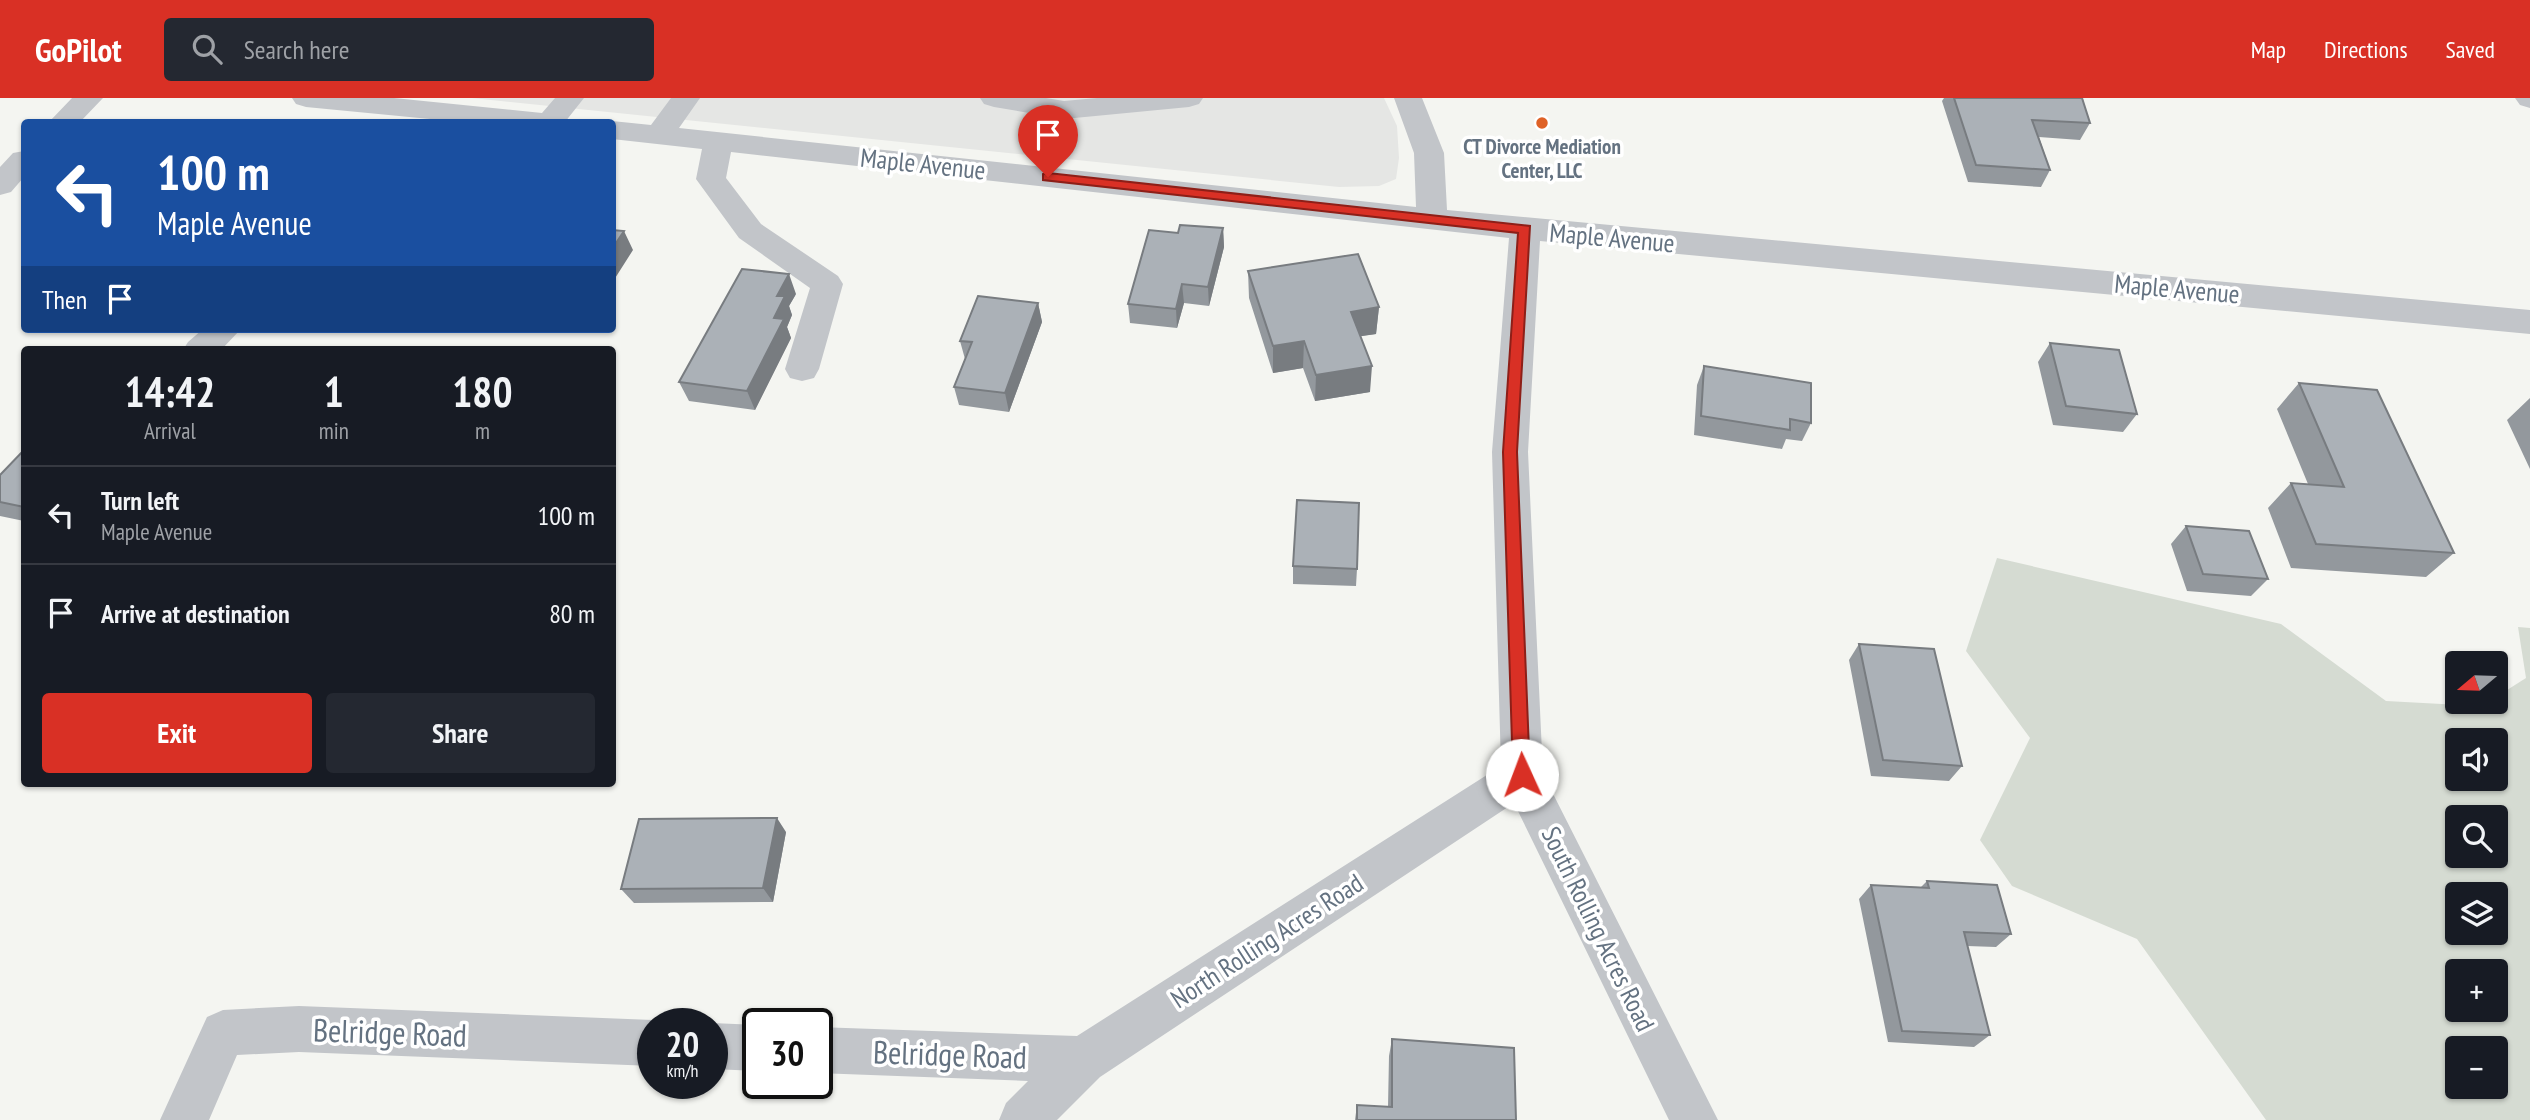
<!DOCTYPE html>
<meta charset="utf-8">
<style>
:root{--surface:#171b24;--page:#242831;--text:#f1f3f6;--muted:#9ea1a6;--line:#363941;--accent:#d93025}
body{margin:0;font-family:"PT Sans Narrow",sans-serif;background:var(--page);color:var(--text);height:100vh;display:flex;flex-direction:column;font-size:26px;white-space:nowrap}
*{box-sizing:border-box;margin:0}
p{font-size:23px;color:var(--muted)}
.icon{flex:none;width:38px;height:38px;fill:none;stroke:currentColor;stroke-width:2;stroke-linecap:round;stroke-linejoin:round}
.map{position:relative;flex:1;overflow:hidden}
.drawer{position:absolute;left:21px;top:248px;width:595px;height:441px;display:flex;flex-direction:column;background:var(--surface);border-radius:7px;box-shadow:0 2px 5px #0004}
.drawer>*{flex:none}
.top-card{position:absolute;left:21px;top:21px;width:595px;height:214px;border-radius:7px;box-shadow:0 2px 5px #0004;background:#1a4fa0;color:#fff;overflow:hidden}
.needle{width:46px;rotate:251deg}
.controls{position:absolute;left:2445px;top:553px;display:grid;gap:14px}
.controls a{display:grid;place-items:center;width:63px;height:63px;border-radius:7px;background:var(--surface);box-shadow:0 2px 5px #0004;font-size:35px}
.speed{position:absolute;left:637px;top:910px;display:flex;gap:14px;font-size:35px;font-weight:700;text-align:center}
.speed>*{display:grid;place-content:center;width:91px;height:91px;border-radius:50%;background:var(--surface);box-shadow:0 2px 5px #0004;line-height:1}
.speed small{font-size:18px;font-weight:400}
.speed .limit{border:4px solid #111;border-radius:10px;background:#fff;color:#111}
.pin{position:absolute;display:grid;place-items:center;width:60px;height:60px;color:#fff;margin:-72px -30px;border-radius:50% 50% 50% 0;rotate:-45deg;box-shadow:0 0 7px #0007}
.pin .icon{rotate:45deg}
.me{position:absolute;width:77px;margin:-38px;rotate:358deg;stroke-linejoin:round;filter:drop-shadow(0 0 5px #0008)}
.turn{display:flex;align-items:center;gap:24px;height:147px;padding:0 21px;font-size:32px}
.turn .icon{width:91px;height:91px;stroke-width:2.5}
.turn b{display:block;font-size:49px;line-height:60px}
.then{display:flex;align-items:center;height:66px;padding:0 21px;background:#0003;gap:14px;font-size:26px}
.eta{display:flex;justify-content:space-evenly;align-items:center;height:119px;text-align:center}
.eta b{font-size:42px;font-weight:700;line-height:49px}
.action{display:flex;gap:14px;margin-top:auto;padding:14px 21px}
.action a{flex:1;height:80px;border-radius:7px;background:var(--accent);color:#fff;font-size:28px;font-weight:700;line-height:80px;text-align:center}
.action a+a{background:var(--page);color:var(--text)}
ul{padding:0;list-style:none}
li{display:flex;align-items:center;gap:21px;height:98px;padding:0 21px;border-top:2px solid var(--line)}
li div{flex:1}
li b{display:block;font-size:26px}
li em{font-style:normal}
header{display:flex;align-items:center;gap:42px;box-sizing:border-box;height:98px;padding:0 35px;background:var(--accent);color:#fff}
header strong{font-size:33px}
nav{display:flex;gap:38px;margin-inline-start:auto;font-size:24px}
.search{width:490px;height:63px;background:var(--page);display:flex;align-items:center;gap:18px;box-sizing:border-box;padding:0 24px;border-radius:7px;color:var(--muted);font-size:26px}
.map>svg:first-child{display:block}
</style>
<header>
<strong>GoPilot</strong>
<div class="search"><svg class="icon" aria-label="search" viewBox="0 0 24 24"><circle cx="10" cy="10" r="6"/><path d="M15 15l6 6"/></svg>Search here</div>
<nav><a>Map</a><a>Directions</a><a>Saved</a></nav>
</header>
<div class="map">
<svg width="2530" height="1022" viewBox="0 0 2530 1022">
<rect width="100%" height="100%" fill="#f4f5f1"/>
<path fill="#e5e6e4" d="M472,0H1384L1397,28L1399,60L1396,81L1379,88L1339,89Z"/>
<path fill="#d5dbd2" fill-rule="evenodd" d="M1997,460L2281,526L2386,603L2479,608L2487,604H2496V599L2526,580L2518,529L2530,530V1022H2266L2137,841L2012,788L1980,742L2030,640L1966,553ZM2496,642V681H2457V642ZM2496,719V758H2457V719ZM2457,796H2496V835H2457ZM2496,873V912H2457V873ZM2496,950V989H2457V950Z"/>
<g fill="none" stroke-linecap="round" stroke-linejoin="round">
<path fill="#c2c5c9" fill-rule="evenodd" d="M72,0H103L80,24H49Z
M292,0H394L542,15L555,0H584L565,24H461L306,9L296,6Z
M671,0H700L679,30L1416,109L1414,55L1394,0H1422L1444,55L1447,112L2530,212V236L1540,143L1528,354L1543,676L1718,1022H1669L1514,705L1100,979L1057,1022H999L1006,1005L1028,983L817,975V929L1077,938L1501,668L1492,354L1509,140L731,54L726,80L761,126L838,178L843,186L819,271L814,280L802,283L790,280L785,271L810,190L739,140L696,81L702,51L612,41V24H606L612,23L651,27Z
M980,0H1046L1064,3L1097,0H1203L1199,6L1189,9L1064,21L994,9L984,6Z
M2515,0H2530V10L2520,7Z
M24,53V79L11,94L0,97V69L13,55Z
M203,231H241L221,252H183L188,244Z
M299,908L653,922L663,926H653V968L299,954L237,957L209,1022H160L207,919L223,912Z
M712,925L758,927V973L712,971V926H709Z"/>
</g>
<path fill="#93989d" d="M1944,0H2082L2090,25L2080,42L2039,39L2050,72L2041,89L1968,84L1942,3Z
M1223,130L1224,149L1209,208L1184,205L1177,230L1130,225L1128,206L1178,135Z
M1248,173L1379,209L1376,236L1360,238L1370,294L1315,303L1303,270L1273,275L1249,200Z
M796,196L789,208L792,217L787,229L791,240L755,312L689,303L679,284Z
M1038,205L1042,224L1009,314L959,307L954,289L965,261L960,243Z
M2050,245L2137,316L2123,334L2053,327L2038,264Z
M1704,268L1811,325L1802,343L1786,341L1782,351L1694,337L1697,287Z
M2299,285L2454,455L2426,479L2291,470L2268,410L2291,385L2308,386L2277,311Z
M2530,300V371L2507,322Z
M24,352V423L0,418V377Z
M2186,428L2268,481L2251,498L2187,493L2171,446Z
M1293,468L1357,471L1356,488L1293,486Z
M1859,546L1962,668L1949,683L1871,678L1849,562Z
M786,734L773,804L634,805L621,791Z
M1927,783L2011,836L1996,849L1967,848L1990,937L1974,949L1888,944L1859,801L1871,787L1921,789Z
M1392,941L1516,1022H1355L1357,1007L1388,1009L1389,958Z"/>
<path fill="#787c80" d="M1223,130L1224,149L1209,208L1208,189Z
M624,133L633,152L612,185V151Z
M789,176L796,196L789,208L792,217L787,229L791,240L755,312L747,293L774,220L777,198Z
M1182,186L1184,205L1177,230L1176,211Z
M1038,205L1042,224L1009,314L1005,295Z
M1379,209L1376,236L1349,240L1351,214Z
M1304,243L1303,270L1273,275V248Z
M1372,268L1370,294L1315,303L1316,277Z
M777,720L786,734L773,804L763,790Z"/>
<path fill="#abb1b7" stroke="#787c80" stroke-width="2" d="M1954,0H2082L2090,25L2032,22L2050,72L1976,67Z
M1180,127L1223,130L1208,189L1182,186L1176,211L1128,206L1149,132L1178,135Z
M612,132L624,133L612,151Z
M1358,156L1379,209L1351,214L1372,268L1316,277L1304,243L1273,248L1248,173Z
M742,171L789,176L777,198H785L774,220L784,221L747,293L679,284Z
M978,198L1038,205L1005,295L954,289L972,244L960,243Z
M2050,245L2119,252L2137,316L2066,308Z
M1704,268L1811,285V325L1790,321V332L1701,318Z
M2299,285L2377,292L2454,455L2316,446L2291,385L2344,389Z
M24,352V409L0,404V377Z
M1297,402L1359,405L1357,471L1293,468Z
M2186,428L2249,433L2268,481L2203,476Z
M1859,546L1934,551L1962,668L1883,662Z
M777,720L763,790L621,791L639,721Z
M1927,783L1997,787L2011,836L1964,834L1990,937L1902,933L1871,787L1929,790Z
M1392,941L1514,950L1516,1022H1357V1007L1392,1009Z"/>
<path fill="#d93025" stroke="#8d1f18" stroke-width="2" d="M1048,75L1530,128L1517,354L1530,677L1528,682L1522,685L1516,682L1513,677L1503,354L1518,135L1043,82V76Z"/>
<circle fill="#df6227" stroke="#fff" stroke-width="2.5" cx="1542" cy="25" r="7"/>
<g text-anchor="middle" stroke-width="7" stroke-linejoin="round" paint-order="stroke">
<g font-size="21" font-weight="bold" fill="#647281" stroke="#fff">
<text x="1542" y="56">CT Divorce Mediation<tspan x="1542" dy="24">Center, LLC</tspan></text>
</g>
<g font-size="26" fill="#647281" stroke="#fff">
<text transform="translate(923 66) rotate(6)" y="9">Maple Avenue</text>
<text transform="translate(1612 140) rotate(5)" y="9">Maple Avenue</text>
<text transform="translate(2177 191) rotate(5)" y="9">Maple Avenue</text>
<text transform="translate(1598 831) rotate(64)" y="9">South Rolling Acres Road</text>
<text transform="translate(1267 843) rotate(-33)" y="9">North Rolling Acres Road</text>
</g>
<g font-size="32" fill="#647281" stroke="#fff">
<text transform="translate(390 935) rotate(2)" y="11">Belridge Road</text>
<text transform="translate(950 957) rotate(2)" y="11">Belridge Road</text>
</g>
</g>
</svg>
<div class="controls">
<a><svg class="needle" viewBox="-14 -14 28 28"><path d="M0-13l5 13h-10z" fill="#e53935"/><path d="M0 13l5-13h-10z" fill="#9ea1a6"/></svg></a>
<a><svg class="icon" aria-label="sound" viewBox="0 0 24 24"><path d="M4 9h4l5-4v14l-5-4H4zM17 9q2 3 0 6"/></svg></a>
<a><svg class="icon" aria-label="search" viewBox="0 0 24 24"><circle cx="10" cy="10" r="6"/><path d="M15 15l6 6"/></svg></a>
<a><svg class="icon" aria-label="layers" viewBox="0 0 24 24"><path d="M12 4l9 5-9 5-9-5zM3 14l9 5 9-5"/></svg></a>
<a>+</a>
<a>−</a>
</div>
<div class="speed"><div>20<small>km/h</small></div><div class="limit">30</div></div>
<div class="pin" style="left:1048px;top:79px;background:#d93025"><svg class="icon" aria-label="arrive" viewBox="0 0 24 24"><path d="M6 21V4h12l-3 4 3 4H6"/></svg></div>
<svg class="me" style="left:1522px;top:677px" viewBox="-20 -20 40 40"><circle r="19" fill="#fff"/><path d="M0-13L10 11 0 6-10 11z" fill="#d93025"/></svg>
<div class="top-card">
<div class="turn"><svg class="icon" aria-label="left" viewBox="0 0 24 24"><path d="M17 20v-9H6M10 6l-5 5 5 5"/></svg><div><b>100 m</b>Maple Avenue</div></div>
<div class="then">Then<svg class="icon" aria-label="arrive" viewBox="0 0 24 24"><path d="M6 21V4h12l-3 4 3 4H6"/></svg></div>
</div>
<section class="drawer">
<div class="eta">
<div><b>14:42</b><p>Arrival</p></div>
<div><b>1</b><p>min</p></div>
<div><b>180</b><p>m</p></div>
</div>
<ul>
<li><svg class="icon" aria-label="left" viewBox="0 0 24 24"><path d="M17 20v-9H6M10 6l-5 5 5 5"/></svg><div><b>Turn left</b><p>Maple Avenue</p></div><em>100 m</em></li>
<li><svg class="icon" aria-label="arrive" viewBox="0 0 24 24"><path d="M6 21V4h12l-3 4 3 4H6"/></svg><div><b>Arrive at destination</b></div><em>80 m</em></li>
</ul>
<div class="action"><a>Exit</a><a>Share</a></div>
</section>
</div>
